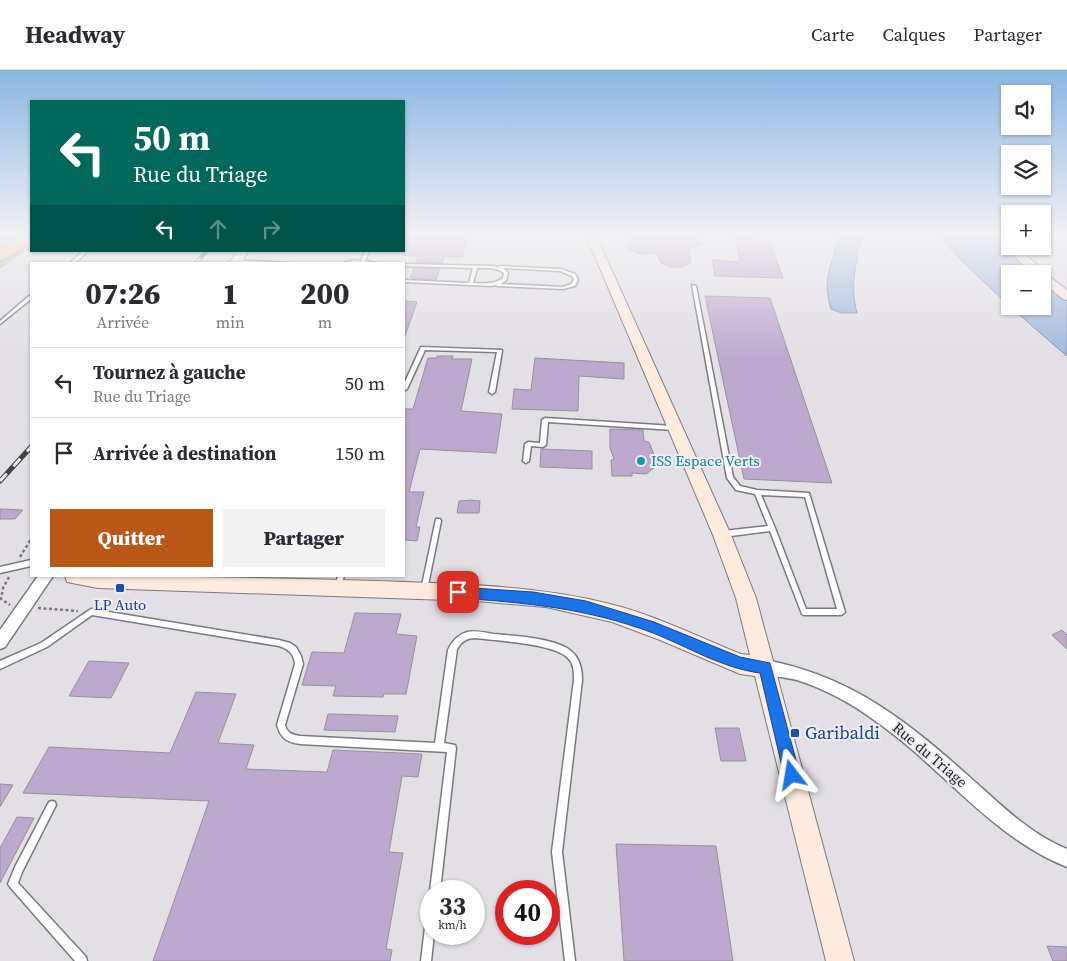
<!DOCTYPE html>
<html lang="fr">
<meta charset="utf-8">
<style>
:root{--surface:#fff;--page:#f2f2f3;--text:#2b2b33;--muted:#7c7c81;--line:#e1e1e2;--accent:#b85716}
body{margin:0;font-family:"Source Serif 4",serif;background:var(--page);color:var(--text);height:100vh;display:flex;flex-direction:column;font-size:19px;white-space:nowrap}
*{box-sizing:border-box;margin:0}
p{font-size:16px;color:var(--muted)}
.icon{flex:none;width:28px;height:28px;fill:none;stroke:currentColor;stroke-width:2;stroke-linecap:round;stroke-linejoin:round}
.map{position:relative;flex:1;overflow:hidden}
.panel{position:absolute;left:30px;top:192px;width:375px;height:315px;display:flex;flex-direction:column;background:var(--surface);border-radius:0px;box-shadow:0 1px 4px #0004}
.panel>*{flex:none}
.hud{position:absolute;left:30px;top:30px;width:375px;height:152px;border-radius:0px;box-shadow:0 1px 4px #0004;background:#00695c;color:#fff;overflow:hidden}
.fabs{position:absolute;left:1001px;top:15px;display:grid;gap:10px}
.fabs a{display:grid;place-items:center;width:50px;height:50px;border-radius:0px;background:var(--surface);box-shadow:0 1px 4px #0004;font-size:25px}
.speed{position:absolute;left:420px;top:810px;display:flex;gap:10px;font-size:25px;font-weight:700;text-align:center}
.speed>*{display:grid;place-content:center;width:65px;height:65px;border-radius:50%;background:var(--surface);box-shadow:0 1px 4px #0004;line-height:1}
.speed small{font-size:12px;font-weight:400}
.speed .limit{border:8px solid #d22;background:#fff;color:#111}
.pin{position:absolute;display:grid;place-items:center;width:42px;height:42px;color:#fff;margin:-21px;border-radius:10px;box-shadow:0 2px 8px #0006}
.me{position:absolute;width:55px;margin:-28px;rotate:346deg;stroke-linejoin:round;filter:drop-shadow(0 0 4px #0008)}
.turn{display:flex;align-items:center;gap:18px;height:105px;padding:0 20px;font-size:22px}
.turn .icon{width:65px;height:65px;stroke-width:2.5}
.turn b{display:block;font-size:35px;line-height:42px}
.lanes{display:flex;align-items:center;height:48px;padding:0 20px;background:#0003;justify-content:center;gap:25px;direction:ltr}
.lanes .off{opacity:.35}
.eta{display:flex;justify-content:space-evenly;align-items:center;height:85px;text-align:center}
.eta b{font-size:30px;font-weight:800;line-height:35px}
.cta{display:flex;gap:10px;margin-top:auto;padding:10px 20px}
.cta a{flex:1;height:58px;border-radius:0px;background:var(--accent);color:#fff;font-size:20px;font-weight:800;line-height:58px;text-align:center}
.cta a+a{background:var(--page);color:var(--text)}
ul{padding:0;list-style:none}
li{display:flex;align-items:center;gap:15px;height:70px;padding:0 20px;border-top:1px solid var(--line)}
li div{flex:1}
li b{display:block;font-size:19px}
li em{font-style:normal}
header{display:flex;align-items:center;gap:30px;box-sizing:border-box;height:70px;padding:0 25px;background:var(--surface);border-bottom:1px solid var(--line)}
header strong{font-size:24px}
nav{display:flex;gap:28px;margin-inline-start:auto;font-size:18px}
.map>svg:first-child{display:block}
</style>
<header>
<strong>Headway</strong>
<nav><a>Carte</a><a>Calques</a><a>Partager</a></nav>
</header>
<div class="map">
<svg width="1067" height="891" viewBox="0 0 1067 891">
<rect width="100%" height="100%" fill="#e2dfe5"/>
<path fill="#a4b598" d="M0,163H31V177L0,199Z"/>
<path fill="#a1b8dd" stroke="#7a8aa4" d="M839,163H862C857,191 849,215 857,243H842L831,239C821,204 834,196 839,163Z
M936,163H989L1034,204H1010V236H1042L1043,211L1067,233V286C1021,247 977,208 936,163Z"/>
<path fill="#bda8ce" stroke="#959397" d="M404,163H469L462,187H444L442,193L416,192L418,186H404Z
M633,163H681L695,166L703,173L689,179L691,191L689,194L681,197H670L661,193L656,183L640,184L631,180L627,177Z
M734,163H751L754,171L770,172L783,208L715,206L712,190L740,192Z
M414,198L440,199L436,210L410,208Z
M705,226L770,228L832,413L744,409Z
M404,231L417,232L405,266H404Z
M437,286H453L452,289H472L461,341L502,344L496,383L420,379L409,422H424L416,457H420L417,471L404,470V339H413L428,288H437Z
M535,288L624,293V309L579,306L578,341L512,339L514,319L531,320Z
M610,359L643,360L644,371L649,372L658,395L646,404L632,403V406H612L611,390L614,389L610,378Z
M541,379L592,381V399L540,397Z
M471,430L480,431L479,443H457L459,431Z
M0,439L23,440L15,449H0Z
M355,543L401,544L396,564L417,566L406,624H384L383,627L333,626L336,616L302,615L312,582L344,583Z
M1062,560L1067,565V579L1052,565Z
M89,591L129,593L111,628L69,626Z
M196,622L236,624L218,673L254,675L246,699L327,702L333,680L422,684L418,707L402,706L389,782L403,783L386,879L392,880L390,891H153L209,731L23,723L49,677L170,683Z
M328,644H332L398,646L395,662L324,660Z
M715,658H739L746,691H721Z
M0,714L13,715L0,737Z
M17,747L34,748L0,813V778Z
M616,774L716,776L733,891H624Z
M1047,876L1067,877V891H1053Z"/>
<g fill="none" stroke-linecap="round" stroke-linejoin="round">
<defs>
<path id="lane" d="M83,181H88L74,194H69Z
M365,181H369L365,191L383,194H368L354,192L348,194H340L354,190L361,191Z
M235,190L290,193L292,194L236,192H235Z
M404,194L493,196L498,197L500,196L561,199L575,204L578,210L575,216L563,219L497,216L495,215L491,216L404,212V210L469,213L473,198L404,196ZM477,198C487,198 496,197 504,203L503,208C493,215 485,213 473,213ZM503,198L560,201L572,206L574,210L571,214L563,217L501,214L506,210L508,203Z
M692,215L696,216L733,407L740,416L757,420L809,423L845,542L843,544L841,545H804L802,544L770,461L723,467L721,466L720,464L721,462L723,461L768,456L755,424L736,420L727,408ZM761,425L805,427L837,539H806L775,458Z
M29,226H31V229L0,254V251Z
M421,277L502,280V281L495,322L492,324L489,322L497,282L425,280L407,319L404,321V314Z
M545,348L674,356L677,358L674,360L548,352L546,375L543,377L531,376L529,391L526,393L524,392L523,391L525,374L528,372L540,373L542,350Z
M436,449H440L441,451L427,520L426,522L424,523L422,522L421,520Z
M31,490V496L0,503V497Z
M338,506H344L340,519L338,520L336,519L335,517Z
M91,539L279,570L290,573L296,577L301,586L303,594L285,655C287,663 293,665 300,666L435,673L448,580C452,571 458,565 467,562C476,560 486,563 494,564C514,566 558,568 572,582C580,589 582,600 582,610L562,782L575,891H565L552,782L574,610C574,602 574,594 568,588C554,573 497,571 476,568C467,568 462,571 457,579L444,673L455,675L456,678L440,821H431V823L430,821L447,682L300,674C286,672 281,668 277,655L295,594C294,584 289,579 279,576L92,545L47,577L0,599V591L41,573Z
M52,731L55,732L56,735L22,802L18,813L86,887L87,891H75L10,817L8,814L15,797L49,732Z
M431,844V864H434L431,891H421L426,849L428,846Z"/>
<path id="street" d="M38,506H53L5,577L0,579V560Z
M765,590C852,606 908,652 973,710C1002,736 1030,764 1067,779V797C991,767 941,696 874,650C851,633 825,619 797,610C785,607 772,607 760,602L757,597L760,592Z"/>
<path id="secondary" d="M585,163H595L731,465L756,528L854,891H826L755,606L740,604L660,570L612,552L546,537L476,531L98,518L67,512L65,506C169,506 273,508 378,511C456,514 534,515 610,534C655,545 698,567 741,584L750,585L736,528L713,465Z
M991,163H1002L1010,170V176H1017L1045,203L1067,220V230L1063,229L1042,212V204H1033Z
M238,181H249L240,194H228Z"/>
<path id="highway" d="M26,163H31V172L5,189L0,191V179Z"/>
</defs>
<use href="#lane" stroke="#7c7a7e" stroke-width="3"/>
<use href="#street" stroke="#7c7a7e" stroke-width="3"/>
<use href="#secondary" stroke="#7c7a7e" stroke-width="2"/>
<use href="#highway" stroke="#af856d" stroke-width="2"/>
<path stroke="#7c7a7d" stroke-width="2.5" stroke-dasharray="3 2.5" stroke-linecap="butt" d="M20,487L31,469
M9,507L3,518L1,529L10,535
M38,538L78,541"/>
<use href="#lane" fill="#fff" fill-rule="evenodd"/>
<use href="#street" fill="#fff" fill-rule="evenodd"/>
<use href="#secondary" fill="#feebe0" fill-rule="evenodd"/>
<use href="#highway" fill="#fcbc97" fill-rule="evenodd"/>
<defs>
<path id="rail-far1" d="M195,194L207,181"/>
<path id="rail" d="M0,411L31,377"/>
</defs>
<use href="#rail-far1" stroke="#434244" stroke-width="4"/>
<use href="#rail" stroke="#434244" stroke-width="5"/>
<use href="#rail-far1" stroke="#efedf2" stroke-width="2.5" stroke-dasharray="8" stroke-linecap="butt"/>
<use href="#rail" stroke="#efedf2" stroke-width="3" stroke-dasharray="10" stroke-linecap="butt"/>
</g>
<linearGradient id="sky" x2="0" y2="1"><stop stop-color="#8bb6e4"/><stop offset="0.57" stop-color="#f2f1f3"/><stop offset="1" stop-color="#f2f1f3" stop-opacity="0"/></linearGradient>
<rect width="1067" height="288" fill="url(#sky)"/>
<path fill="#1a73e8" stroke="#114b97" d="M458,517L533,522L586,531L654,552L740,587L770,593L800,705L798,711L792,713L787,711L784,705L760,603C722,598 688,577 653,563C586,538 528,533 458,528L454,526L452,522L454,518Z"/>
<circle fill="#0f9aa8" stroke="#efedf2" stroke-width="2" cx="641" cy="391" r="5"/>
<g fill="#1a4fb4" stroke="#efedf2" stroke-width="2">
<rect x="115" y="513" width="10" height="10" rx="2.5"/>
<rect x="790" y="658" width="10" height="10" rx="2.5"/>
</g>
<g text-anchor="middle" stroke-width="4" stroke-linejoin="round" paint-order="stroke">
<g font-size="15" fill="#0d838f" stroke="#efedf2" text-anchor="start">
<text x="651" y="396">ISS Espace Verts</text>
</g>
<g font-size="15" fill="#164399" stroke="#efedf2">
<text x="120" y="540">LP Auto</text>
</g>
<g font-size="15" fill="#201f20" stroke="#efedf2">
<text transform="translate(930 685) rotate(40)" y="5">Rue du Triage</text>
</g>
<g font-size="18" fill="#164399" stroke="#efedf2" text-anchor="start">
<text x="805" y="669">Garibaldi</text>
</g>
</g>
</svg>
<div class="fabs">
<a><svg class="icon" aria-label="sound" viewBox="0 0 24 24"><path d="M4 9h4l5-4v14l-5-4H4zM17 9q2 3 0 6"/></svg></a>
<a><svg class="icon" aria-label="layers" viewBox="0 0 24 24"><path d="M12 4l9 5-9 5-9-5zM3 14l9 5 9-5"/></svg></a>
<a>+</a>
<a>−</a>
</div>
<div class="speed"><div>33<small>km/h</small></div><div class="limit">40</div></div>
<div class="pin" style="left:458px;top:522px;background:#d93025"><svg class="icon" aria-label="arrive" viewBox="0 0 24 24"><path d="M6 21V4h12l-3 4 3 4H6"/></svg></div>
<svg class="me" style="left:792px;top:705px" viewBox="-20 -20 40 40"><path d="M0-17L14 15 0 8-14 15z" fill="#1a73e8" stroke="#fff" stroke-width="4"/></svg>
<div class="hud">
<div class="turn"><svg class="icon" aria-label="left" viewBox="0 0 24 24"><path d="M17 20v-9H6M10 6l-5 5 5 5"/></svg><div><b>50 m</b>Rue du Triage</div></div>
<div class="lanes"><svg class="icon" aria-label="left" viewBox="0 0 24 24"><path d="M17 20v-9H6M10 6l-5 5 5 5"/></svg><svg class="icon off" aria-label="ahead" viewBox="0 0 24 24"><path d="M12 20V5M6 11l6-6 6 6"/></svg><svg class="icon off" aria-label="right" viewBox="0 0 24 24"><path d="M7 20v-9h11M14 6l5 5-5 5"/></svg></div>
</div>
<section class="panel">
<div class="eta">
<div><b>07:26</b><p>Arrivée</p></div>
<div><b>1</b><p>min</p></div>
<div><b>200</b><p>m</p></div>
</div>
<ul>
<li><svg class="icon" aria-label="left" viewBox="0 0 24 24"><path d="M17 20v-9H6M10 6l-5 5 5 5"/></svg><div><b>Tournez à gauche</b><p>Rue du Triage</p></div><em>50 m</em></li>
<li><svg class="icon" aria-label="arrive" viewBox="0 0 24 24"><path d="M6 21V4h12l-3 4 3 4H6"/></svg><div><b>Arrivée à destination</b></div><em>150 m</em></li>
</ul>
<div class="cta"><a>Quitter</a><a>Partager</a></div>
</section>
</div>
